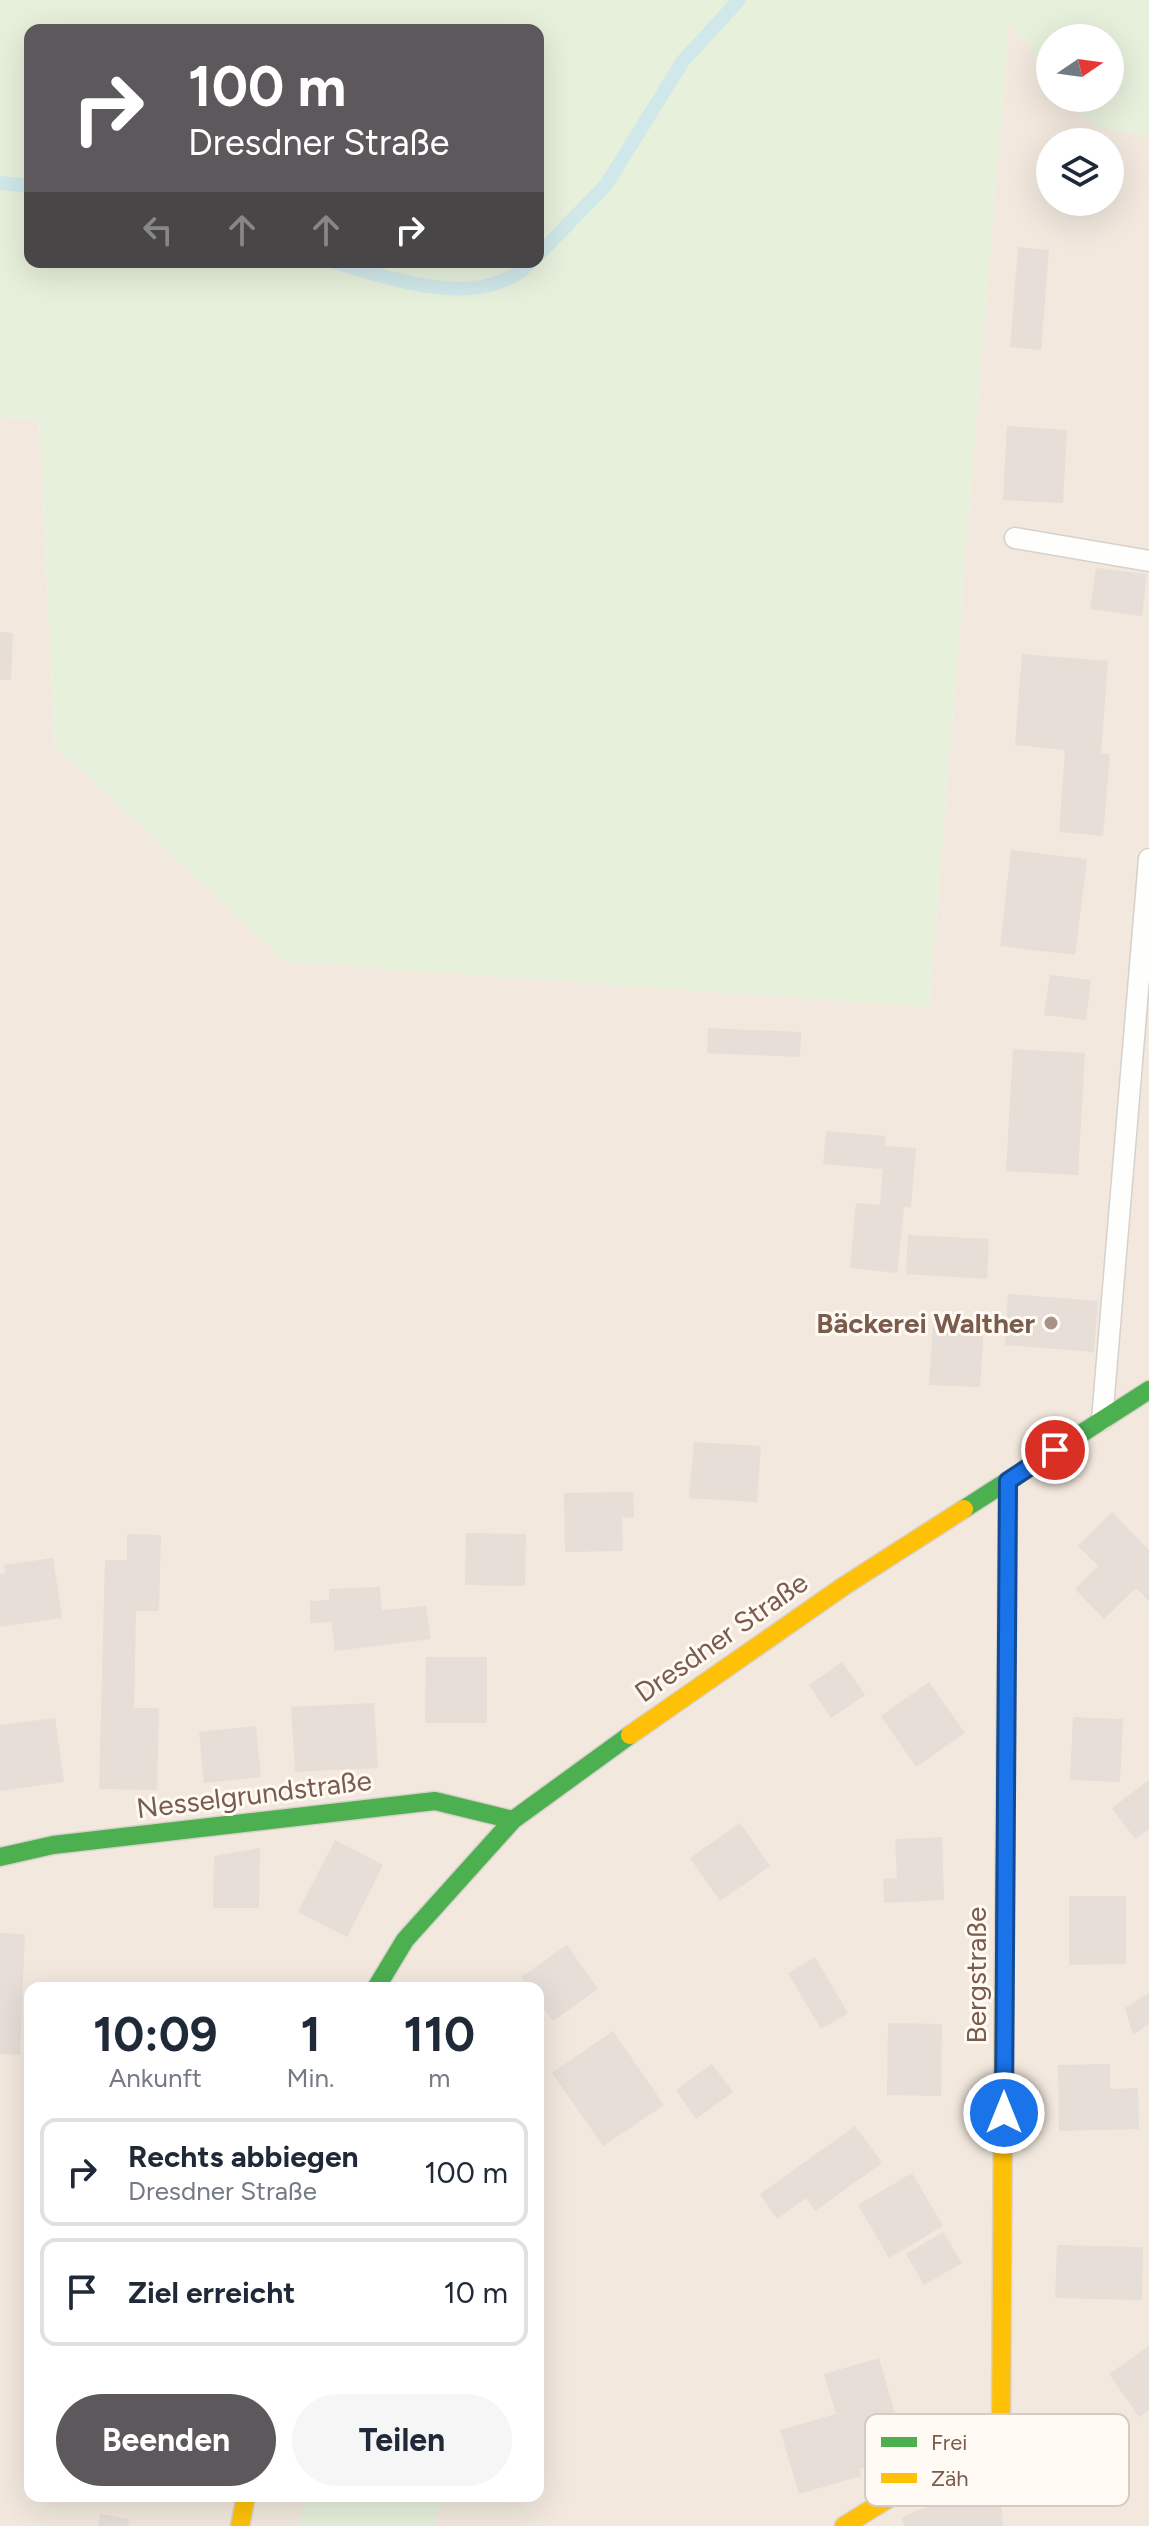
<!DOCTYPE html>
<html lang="de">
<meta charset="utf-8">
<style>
:root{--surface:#fff;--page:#f6f6f7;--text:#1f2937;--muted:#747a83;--line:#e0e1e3;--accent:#5c585b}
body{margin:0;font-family:Figtree,sans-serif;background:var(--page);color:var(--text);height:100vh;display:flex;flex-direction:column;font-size:30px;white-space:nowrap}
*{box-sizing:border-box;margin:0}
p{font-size:26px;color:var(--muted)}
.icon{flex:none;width:44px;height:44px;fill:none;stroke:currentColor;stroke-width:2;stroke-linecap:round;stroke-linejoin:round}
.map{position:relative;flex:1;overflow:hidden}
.sheet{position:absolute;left:24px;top:1982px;width:520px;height:520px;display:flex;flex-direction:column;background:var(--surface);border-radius:16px;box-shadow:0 8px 32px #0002}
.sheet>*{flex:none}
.banner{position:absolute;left:24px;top:24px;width:520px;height:244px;border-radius:16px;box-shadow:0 8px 32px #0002;background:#5c585b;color:#fff;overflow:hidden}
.needle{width:52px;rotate:77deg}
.buttons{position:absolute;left:1036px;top:24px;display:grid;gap:16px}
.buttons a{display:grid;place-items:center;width:88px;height:88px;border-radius:50%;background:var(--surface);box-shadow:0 8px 32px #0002;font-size:40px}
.pin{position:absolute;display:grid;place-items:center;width:68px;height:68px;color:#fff;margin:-34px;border:4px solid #fff;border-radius:50%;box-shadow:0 2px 8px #0007}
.me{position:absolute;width:88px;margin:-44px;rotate:0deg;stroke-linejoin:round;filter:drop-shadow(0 0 6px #0008)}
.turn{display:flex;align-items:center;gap:28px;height:168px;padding:0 32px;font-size:36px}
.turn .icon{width:104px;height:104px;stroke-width:2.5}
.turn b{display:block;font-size:56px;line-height:68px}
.lanes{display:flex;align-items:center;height:76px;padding:0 32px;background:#0003;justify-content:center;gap:40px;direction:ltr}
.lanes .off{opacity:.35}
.eta{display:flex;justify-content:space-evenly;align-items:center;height:136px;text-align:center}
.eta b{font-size:48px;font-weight:700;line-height:56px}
.action{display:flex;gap:16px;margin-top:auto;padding:16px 32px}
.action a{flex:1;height:92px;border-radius:48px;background:var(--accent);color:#fff;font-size:32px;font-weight:700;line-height:92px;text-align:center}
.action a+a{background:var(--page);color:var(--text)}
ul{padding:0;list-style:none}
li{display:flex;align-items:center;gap:24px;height:108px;margin:0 16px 12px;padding:0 16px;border:4px solid var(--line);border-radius:16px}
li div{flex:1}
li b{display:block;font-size:30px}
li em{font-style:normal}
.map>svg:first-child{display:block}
</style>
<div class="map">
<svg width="1149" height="2526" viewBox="0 0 1149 2526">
<rect width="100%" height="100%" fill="#f9f5f0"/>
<path fill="#f2e8de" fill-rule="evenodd" d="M1009,20L1050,39V98H1110L1149,84V2526H434L443,2496H538V1988H30V2496H306L299,2526H0V418L39,419L55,746L929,1007ZM1050,142H1110V202H1050Z"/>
<path fill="#e7f0db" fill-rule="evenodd" d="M0,0H1149V138L1091,125L1069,98H1110V38H1050V73L1009,22L929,1007L286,962L55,746L39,419L0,418ZM30,30H538V262H30Z
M306,2496H443L434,2526H299Z"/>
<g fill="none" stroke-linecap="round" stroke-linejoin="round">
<path stroke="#d0e8ea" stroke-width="14" d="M0,183L30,186
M538,255L606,185L683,61L739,0
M334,262C392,278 481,313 531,262"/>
</g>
<path fill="#e6ded7" d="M1018,247L1049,250L1041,350L1010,347Z
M1007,426L1067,430L1063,503L1003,500Z
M1096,568L1147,574L1142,616L1090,609Z
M0,632L13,633L11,680H0Z
M1022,654L1108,661L1101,753L1110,754L1103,836L1059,832L1065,750L1015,745Z
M1011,850L1087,859L1075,955L1000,946Z
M1050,975L1091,980L1086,1020L1044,1015Z
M708,1028L801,1032L800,1057L707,1053Z
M1013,1049L1085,1053L1078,1175L1006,1171Z
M826,1131L886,1136L885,1146L916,1148L911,1208L904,1207L897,1273L850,1268L856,1203L880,1205L883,1169L823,1164Z
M908,1235L989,1239L987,1279L906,1274Z
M1008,1294L1098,1301L1094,1352L1005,1345Z
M933,1323L984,1326L980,1387L929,1385Z
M694,1442L761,1446L757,1502L689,1498Z
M633,1492L634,1518L622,1517L623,1551L565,1552L564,1493Z
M1112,1512L1149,1550V1601L1136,1588L1104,1619L1075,1589L1098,1566L1078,1546Z
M466,1533L526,1534L525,1586L465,1585Z
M127,1534L161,1535L159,1611H136L134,1708H159L157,1790L99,1789L105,1560H127Z
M53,1558L62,1618L0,1627V1574L5,1573L4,1565Z
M380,1587L382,1610L426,1606L431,1639L335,1651L331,1622L310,1623V1601L329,1600V1589Z
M426,1657H487V1723H425Z
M842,1662L865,1695L831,1718L809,1685Z
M929,1682L965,1733L916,1767L881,1716Z
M374,1703L378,1768L295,1772L291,1707Z
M1073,1717L1123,1719L1120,1782L1070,1780Z
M55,1718L64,1782L0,1791V1725Z
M256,1726L261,1777L204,1783L199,1732Z
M1149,1780V1829L1135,1839L1112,1808Z
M740,1823L770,1866L720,1901L690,1858Z
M942,1837L944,1900L884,1903L883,1879L897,1878L895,1839Z
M335,1840L383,1865L347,1937L298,1912Z
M260,1848L259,1908H213L214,1856Z
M1069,1896H1126V1964L1069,1965Z
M0,1933L25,1934L20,2055L0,2054Z
M567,1945L598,1989L553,2021L538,2001V1988H529L521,1977Z
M815,1957L848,2013L821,2029L788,1973Z
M1149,1993V2024L1133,2035L1125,2008Z
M888,2023L942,2024L941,2096L887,2095Z
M613,2031L664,2105L603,2146L552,2073Z
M712,2064L733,2092L696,2119L676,2090Z
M1110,2064V2089L1138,2088L1139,2129L1059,2131L1058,2065Z
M855,2126L882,2163L815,2211L806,2198L777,2219L760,2194Z
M912,2173L943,2226L889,2258L858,2205Z
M943,2232L962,2263L924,2285L906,2254Z
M1057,2245L1143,2247L1142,2300L1055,2298Z
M1149,2346V2410L1139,2417L1109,2374Z
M879,2358L907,2455L860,2469L861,2476L799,2494L780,2430L836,2414L824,2374Z
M999,2474L1003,2526H905L901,2518Z
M100,2514L129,2519L128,2526H98Z"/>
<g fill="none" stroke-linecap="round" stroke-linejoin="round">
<defs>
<path id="lane" d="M1015,538L1149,561
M1102,1420L1149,859"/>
<path id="fast" d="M964,1509L1149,1390
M0,1857L53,1845L435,1801L513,1820
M1004,1957L1008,1481
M376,1988L405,1940L513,1820L630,1735"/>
<path id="slow" d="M630,1735L844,1586L964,1509
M240,2526L246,2496
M844,2526L1001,2429L1004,1957"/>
</defs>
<use href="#lane" stroke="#d7d1cb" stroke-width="23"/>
<use href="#fast" stroke="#d9d2cb" stroke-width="21"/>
<use href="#slow" stroke="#d9d2cb" stroke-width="21"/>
<use href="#lane" stroke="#fefefd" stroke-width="20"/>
<use href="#fast" stroke="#4caf50" stroke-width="18"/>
<use href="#slow" stroke="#ffc107" stroke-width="18"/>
</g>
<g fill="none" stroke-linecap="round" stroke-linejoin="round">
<defs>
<path id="route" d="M1004,2113L1008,1481L1055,1450"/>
</defs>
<use href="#route" stroke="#114b97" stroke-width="20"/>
<use href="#route" stroke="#1a73e8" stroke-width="14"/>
</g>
<circle fill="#a69286" stroke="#fffaf3" stroke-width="3" cx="1051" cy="1323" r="8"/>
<g text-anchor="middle" stroke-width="6" stroke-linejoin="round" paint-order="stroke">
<g font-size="28" font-weight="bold" fill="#7a5c4d" stroke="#fffaf3" text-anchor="end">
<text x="1035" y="1333">Bäckerei Walther</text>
</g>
<g font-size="28" fill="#7a5c4d" stroke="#fffaf3">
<text transform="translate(721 1637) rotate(-35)" y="10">Dresdner Straße</text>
<text transform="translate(254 1794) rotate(-7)" y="10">Nesselgrundstraße</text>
<text transform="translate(976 1975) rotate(-90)" y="10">Bergstraße</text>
</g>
</g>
<rect x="865" y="2414" width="264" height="92" rx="12" fill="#fffaf3" stroke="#d7cbc1" stroke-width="2"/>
<rect x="881" y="2437" width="36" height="10" fill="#4caf50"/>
<rect x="881" y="2473" width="36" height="10" fill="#ffc107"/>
<g font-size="22" fill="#7a5c4d">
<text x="931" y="2450">Frei</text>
<text x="931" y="2486">Zäh</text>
</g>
</svg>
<div class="buttons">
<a><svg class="needle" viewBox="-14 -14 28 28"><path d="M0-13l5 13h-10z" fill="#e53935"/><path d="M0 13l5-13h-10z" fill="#747a83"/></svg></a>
<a><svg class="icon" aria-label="layers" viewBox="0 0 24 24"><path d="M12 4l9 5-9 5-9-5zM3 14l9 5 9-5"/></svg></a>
</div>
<div class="pin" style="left:1055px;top:1450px;background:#d93025"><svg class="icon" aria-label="arrive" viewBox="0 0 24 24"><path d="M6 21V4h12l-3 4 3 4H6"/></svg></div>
<svg class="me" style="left:1004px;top:2113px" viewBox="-20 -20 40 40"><circle r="17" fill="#1a73e8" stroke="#fff" stroke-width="3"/><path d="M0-11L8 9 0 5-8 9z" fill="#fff"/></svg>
<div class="banner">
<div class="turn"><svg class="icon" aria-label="right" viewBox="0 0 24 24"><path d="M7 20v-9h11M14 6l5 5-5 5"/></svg><div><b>100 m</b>Dresdner Straße</div></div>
<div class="lanes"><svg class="icon off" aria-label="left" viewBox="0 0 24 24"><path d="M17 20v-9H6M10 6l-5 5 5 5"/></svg><svg class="icon off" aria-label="ahead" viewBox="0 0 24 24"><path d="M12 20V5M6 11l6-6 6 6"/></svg><svg class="icon off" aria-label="ahead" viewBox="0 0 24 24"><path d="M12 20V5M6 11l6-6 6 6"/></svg><svg class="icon" aria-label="right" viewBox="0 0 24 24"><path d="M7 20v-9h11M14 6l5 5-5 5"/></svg></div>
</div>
<section class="sheet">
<div class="eta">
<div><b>10:09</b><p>Ankunft</p></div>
<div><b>1</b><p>Min.</p></div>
<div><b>110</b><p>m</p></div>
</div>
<ul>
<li><svg class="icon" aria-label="right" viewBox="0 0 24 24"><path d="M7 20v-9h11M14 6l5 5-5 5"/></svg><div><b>Rechts abbiegen</b><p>Dresdner Straße</p></div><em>100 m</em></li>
<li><svg class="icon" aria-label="arrive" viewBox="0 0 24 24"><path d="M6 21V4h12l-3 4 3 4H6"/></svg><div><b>Ziel erreicht</b></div><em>10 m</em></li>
</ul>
<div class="action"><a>Beenden</a><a>Teilen</a></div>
</section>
</div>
